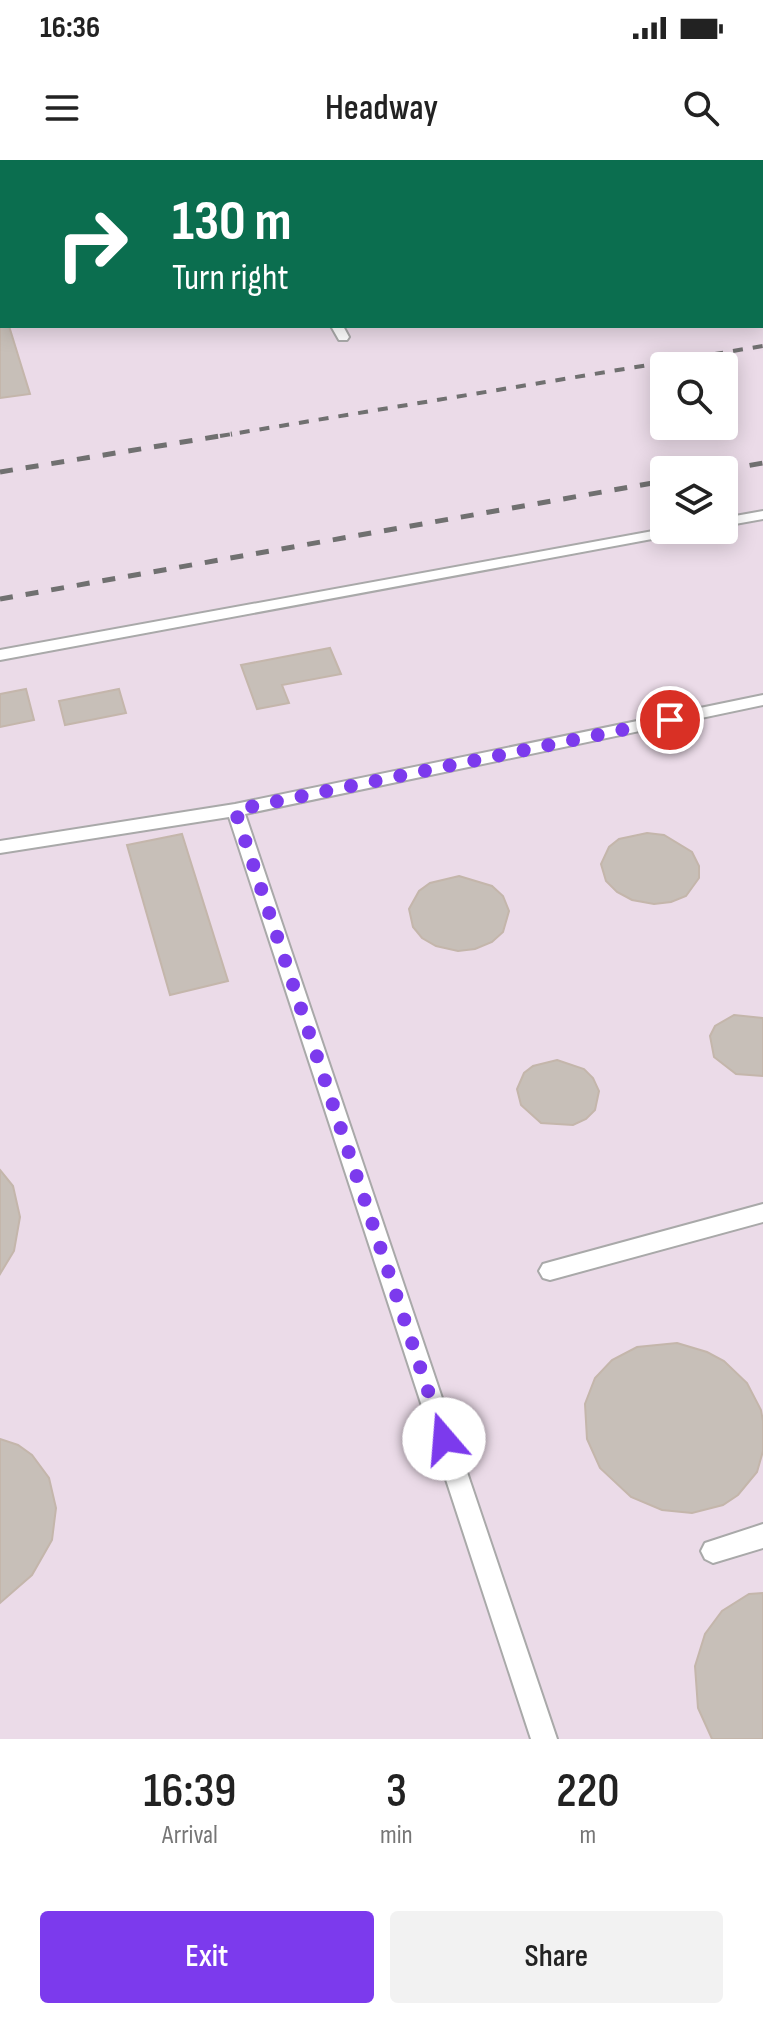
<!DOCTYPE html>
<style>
:root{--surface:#fff;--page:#f2f2f2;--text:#222;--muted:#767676;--accent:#7c3aed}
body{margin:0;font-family:"Sofia Sans Condensed",sans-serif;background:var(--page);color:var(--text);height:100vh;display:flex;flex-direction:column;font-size:30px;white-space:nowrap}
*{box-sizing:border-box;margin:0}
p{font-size:26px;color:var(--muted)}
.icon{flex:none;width:44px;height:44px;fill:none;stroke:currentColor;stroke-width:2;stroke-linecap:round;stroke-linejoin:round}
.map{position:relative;height:1579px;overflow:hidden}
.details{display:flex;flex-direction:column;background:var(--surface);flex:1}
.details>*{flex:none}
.guide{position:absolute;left:0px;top:0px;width:764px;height:168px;box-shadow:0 4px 20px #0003;background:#0b6e4f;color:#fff;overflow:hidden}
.buttons{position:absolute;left:650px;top:192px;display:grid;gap:16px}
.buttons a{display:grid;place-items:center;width:88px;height:88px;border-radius:8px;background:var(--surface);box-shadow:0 4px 20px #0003;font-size:40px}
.pin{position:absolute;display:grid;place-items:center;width:68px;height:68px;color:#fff;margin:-34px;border:4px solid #fff;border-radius:50%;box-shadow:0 2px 8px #0007}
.me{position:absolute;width:88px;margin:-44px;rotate:342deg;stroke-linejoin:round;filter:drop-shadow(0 0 6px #0008)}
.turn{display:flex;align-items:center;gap:28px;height:168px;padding:0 40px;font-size:36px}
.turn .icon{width:104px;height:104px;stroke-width:2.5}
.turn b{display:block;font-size:56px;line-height:68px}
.eta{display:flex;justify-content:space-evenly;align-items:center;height:136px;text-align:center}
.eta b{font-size:48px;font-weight:600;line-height:56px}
.primary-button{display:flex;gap:16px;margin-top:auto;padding:16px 40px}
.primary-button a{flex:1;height:92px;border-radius:8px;background:var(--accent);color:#fff;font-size:32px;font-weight:600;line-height:92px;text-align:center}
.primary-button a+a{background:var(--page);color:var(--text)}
.status{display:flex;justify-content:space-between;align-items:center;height:56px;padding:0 40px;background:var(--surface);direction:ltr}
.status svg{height:22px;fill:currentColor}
header{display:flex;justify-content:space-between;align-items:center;height:104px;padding:0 40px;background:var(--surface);font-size:36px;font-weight:600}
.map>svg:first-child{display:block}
</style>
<div class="status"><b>16:36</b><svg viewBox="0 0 49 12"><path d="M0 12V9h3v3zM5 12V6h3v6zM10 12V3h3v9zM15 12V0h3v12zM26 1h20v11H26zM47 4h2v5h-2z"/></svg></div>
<header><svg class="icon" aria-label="menu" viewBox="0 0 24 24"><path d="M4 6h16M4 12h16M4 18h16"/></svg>Headway<svg class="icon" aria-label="search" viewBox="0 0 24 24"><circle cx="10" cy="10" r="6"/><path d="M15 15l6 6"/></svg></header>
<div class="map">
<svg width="763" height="1579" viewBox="0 0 763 1579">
<rect width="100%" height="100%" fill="#f2efe9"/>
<path fill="#ebdbe8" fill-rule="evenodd" d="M0,0H763V1579H0ZM2,2H762V166H2ZM664,206H724V266H664ZM664,310H724V370H664Z"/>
<path fill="#c7bfb8" stroke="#c4b6ab" stroke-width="2" d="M0,137L2,166H9L30,234L0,238Z
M330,488L341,514L282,525L289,543L257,549L241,505Z
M26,529L34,560L0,567V534Z
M119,529L126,553L65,565L59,541Z
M647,673L664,675L692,692L699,706V718L686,736L671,742L654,744L632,740L617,732L606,721L601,704L609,687L619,679Z
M182,674L228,821L170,835L127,685Z
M459,716L492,726L503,736L509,751L503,772L492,782L475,789L458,791L436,786L422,778L413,767L409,749L419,731L430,723Z
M734,855L763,858V916L736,914L714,897L710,876L715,866Z
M557,900L584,909L593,918L599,931L595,950L586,959L573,965L541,963L521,945L517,929L524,913L533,906Z
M0,1010L13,1026L20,1057L14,1091L0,1114Z
M677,1183L707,1192L724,1201L747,1223L761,1250L763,1261V1291L757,1312L738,1335L723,1345L692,1353L662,1350L631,1337L600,1308L587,1279L585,1244L595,1218L612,1200L637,1187Z
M0,1279L18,1285L32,1295L49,1318L56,1348L52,1380L32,1415L0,1443Z
M763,1433V1579H712L698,1548L695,1506L705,1474L722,1451L749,1434Z"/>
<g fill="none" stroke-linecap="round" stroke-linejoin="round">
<defs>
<path id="lane" d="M235,0H245L246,2H236Z
M331,166H343L349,177L347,180H339Z
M763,351V359L724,366V358Z
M664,369L686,370L679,374L0,500V490Z
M763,535V545L245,654L557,1579H531L229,657L0,693V681L235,644Z
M763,1044V1062L550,1120L543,1118L539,1111L543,1104L550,1102Z
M763,1364V1388L713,1403L705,1399L701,1391L705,1383Z"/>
</defs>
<use href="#lane" stroke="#a9a9a9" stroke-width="4"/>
<use href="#lane" fill="#fff" fill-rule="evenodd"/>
<path stroke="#707070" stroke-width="4" stroke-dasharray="10 10" stroke-linecap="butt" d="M220,276L763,186"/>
<path stroke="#707070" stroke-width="5" stroke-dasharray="13 13" stroke-linecap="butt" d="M724,310L763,303
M0,312L232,274
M0,439L664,321"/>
</g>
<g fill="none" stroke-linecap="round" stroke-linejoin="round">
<path stroke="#7c3aed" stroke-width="14" stroke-dasharray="0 25.2" d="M444,1279L235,650L670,560"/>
</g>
</svg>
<div class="buttons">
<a><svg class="icon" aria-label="search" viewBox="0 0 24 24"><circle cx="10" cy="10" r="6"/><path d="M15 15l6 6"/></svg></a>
<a><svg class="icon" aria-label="layers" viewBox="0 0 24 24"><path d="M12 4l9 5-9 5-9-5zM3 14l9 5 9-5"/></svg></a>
</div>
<div class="pin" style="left:670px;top:560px;background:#d93025"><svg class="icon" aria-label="arrive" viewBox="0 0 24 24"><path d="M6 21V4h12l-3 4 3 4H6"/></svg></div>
<svg class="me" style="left:444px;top:1279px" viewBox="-20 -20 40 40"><circle r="19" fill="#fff"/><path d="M0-13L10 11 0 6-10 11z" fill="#7c3aed"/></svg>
<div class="guide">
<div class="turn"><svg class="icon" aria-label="right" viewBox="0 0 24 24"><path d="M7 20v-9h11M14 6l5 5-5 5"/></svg><div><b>130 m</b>Turn right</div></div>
</div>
</div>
<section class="details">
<div class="eta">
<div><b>16:39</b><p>Arrival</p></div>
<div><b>3</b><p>min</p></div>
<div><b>220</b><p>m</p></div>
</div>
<div class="primary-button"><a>Exit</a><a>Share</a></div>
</section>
